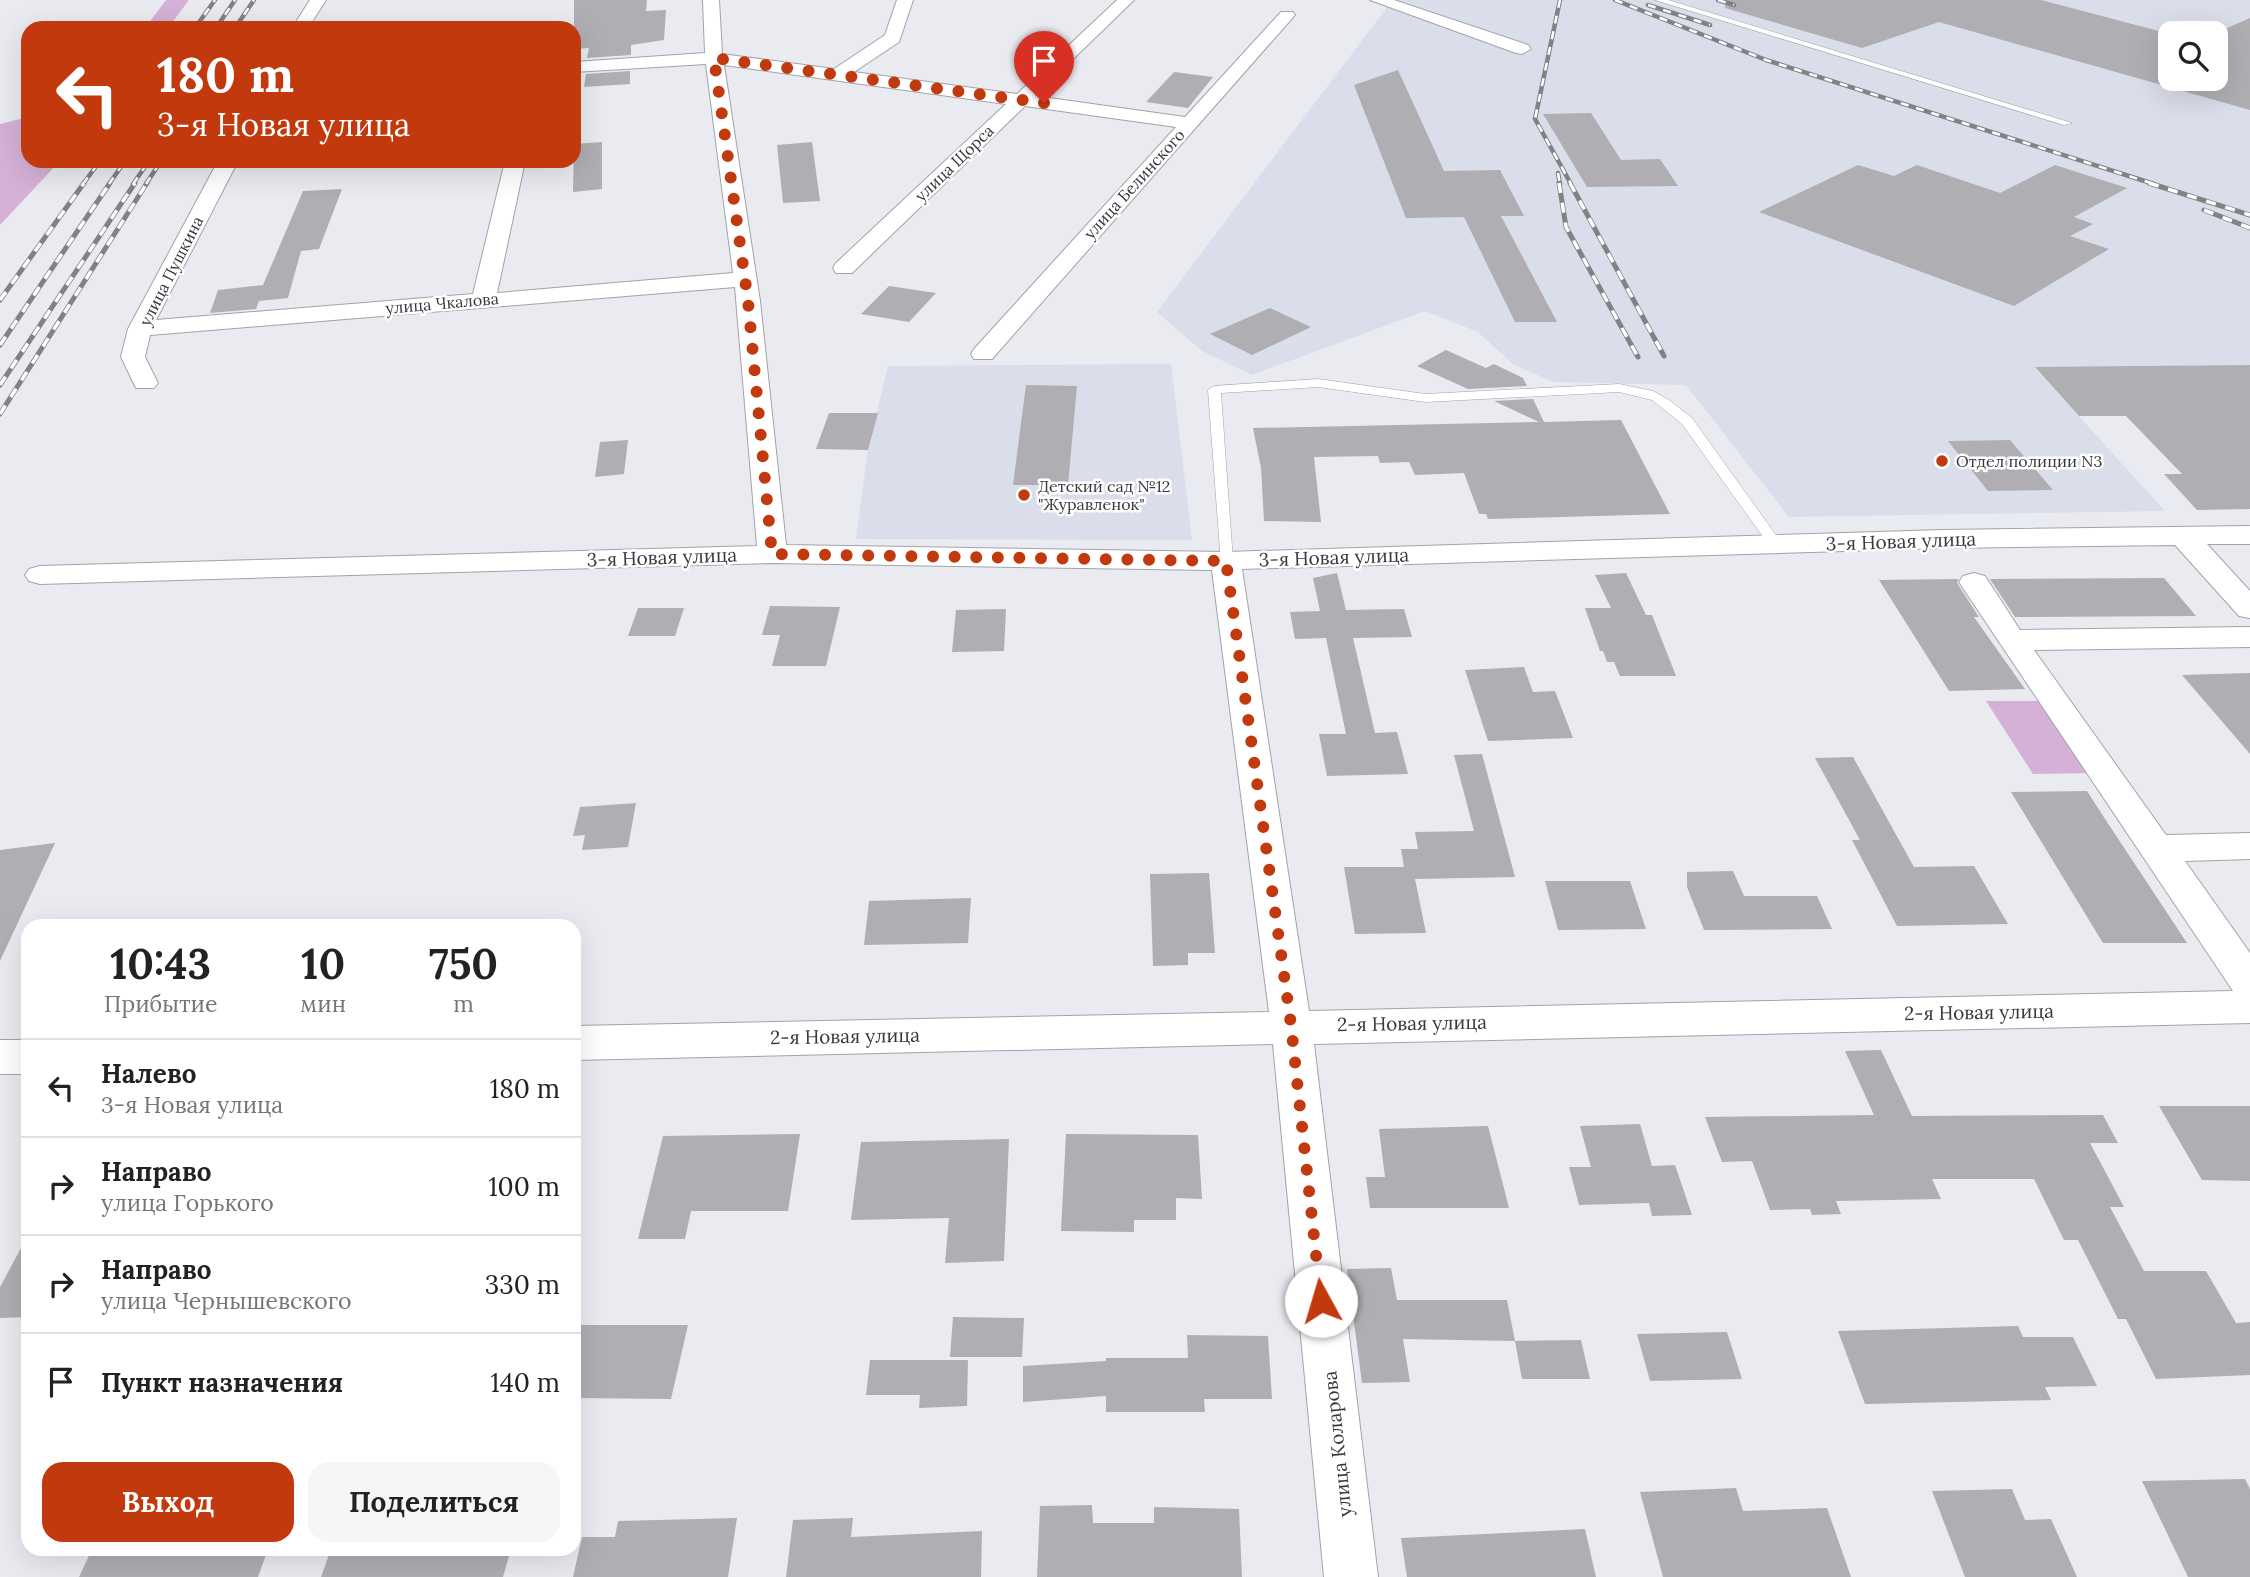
<!DOCTYPE html>
<html lang="ru">
<meta charset="utf-8">
<style>
:root{--surface:#fff;--page:#f6f6f6;--text:#222;--muted:#767676;--line:#e0e0e0;--accent:#c2390d}
body{margin:0;font-family:Lora,serif;background:var(--page);color:var(--text);height:100vh;display:flex;flex-direction:column;font-size:26px;white-space:nowrap}
*{box-sizing:border-box;margin:0}
p{font-size:23px;color:var(--muted)}
.icon{flex:none;width:38px;height:38px;fill:none;stroke:currentColor;stroke-width:2;stroke-linecap:round;stroke-linejoin:round}
.map{position:relative;flex:1;overflow:hidden}
.side{position:absolute;left:21px;top:919px;width:560px;height:637px;display:flex;flex-direction:column;background:var(--surface);border-radius:21px;box-shadow:0 7px 28px #0002}
.side>*{flex:none}
.hud{position:absolute;left:21px;top:21px;width:560px;height:147px;border-radius:21px;box-shadow:0 7px 28px #0002;background:#c2390d;color:#fff;overflow:hidden}
.fabs{position:absolute;left:2158px;top:21px;display:grid;gap:14px}
.fabs a{display:grid;place-items:center;width:70px;height:70px;border-radius:14px;background:var(--surface);box-shadow:0 7px 28px #0002;font-size:35px}
.pin{position:absolute;display:grid;place-items:center;width:60px;height:60px;color:#fff;margin:-72px -30px;border-radius:50% 50% 50% 0;rotate:-45deg;box-shadow:0 0 7px #0007}
.pin .icon{rotate:45deg}
.me{position:absolute;width:77px;margin:-38px;rotate:354deg;stroke-linejoin:round;filter:drop-shadow(0 0 5px #0008)}
.turn{display:flex;align-items:center;gap:24px;height:147px;padding:0 21px;font-size:32px}
.turn .icon{width:91px;height:91px;stroke-width:2.5}
.turn b{display:block;font-size:49px;line-height:60px}
.eta{display:flex;justify-content:space-evenly;align-items:center;height:119px;text-align:center}
.eta b{font-size:42px;font-weight:800;line-height:49px}
.cta{display:flex;gap:14px;margin-top:auto;padding:14px 21px}
.cta a{flex:1;height:80px;border-radius:21px;background:var(--accent);color:#fff;font-size:28px;font-weight:800;line-height:80px;text-align:center}
.cta a+a{background:var(--page);color:var(--text)}
ul{padding:0;list-style:none}
li{display:flex;align-items:center;gap:21px;height:98px;padding:0 21px;border-top:2px solid var(--line)}
li div{flex:1}
li b{display:block;font-size:26px}
li em{font-style:normal}
.map>svg:first-child{display:block}
</style>
<div class="map">
<svg width="2250" height="1577" viewBox="0 0 2250 1577">
<rect width="100%" height="100%" fill="#eaebf1"/>
<path fill="#daddea" fill-rule="evenodd" d="M1388,0H2250V365L2035,368L2165,511L1789,517L1686,385L1554,382L1514,365L1478,332L1425,311L1252,375L1202,351L1157,312L1391,2ZM2170,33H2216V79H2170Z
M1171,364L1192,540L856,539L868,450L888,366Z"/>
<path fill="#d5b0d7" d="M166,0H189L168,28H145Z
M28,117V161H60L0,225V124Z
M1986,701H2044L2095,773L2033,774Z"/>
<path fill="#afaeb3" d="M574,0H647L646,11L666,10L664,40L631,45V55L587,58L589,48L574,49Z
M1726,0H2041L2170,34V79H2216V33L2250,18V110L1939,22L1862,48L1725,8Z
M1398,70L1444,171L1500,170L1524,216H1501L1557,322H1515L1464,217L1406,218L1354,85Z
M630,71V84L584,87L586,74Z
M1174,72L1213,77L1188,108L1146,102Z
M1591,113L1621,160L1660,159L1678,186L1587,187L1543,114Z
M602,142V189L573,192L574,144Z
M812,142L820,201L783,203L777,145Z
M1858,165L1894,176L1917,165L2000,193L2055,165L2127,188L2074,217L2093,224L2070,236L2109,249L2014,306L1759,212Z
M342,189L319,249L301,251L288,298L259,301L256,309L210,313L218,290L263,285L303,191Z
M889,286L936,293L909,322L861,314Z
M1270,308L1311,327L1252,355L1210,334Z
M1446,350L1486,368L1494,364L1523,378L1527,386L1468,389L1417,366Z
M2250,365V509L2197,510L2164,474H2182L2126,416H2079L2035,367Z
M1026,385L1077,386L1068,485H1013Z
M1533,399L1544,422L1621,420L1670,514L1488,519L1486,514H1479L1464,473L1415,475L1409,462L1380,463L1378,456L1314,457L1321,522L1264,521L1261,468L1253,428L1539,422L1494,401Z
M829,413H878L868,450L816,449Z
M628,440L624,474L595,477L600,442Z
M2010,440L2053,490L1988,491L1948,441Z
M1337,573L1346,610L1404,609L1412,637L1353,638L1375,733L1397,732L1408,774L1327,776L1319,734H1346L1326,638L1295,639L1290,612L1320,611L1313,578Z
M1626,573L1646,615H1652L1676,676H1620L1614,662H1607L1603,651H1600L1585,608H1611L1595,575Z
M2164,578L2196,616L2015,617L1990,579Z
M1958,579L1957,583L1979,617H1974L2025,689L1949,691L1879,580Z
M770,606L840,607L826,666H772L780,635H762Z
M638,608H684L675,636H628Z
M1006,609L1004,651L952,652L956,610Z
M1524,667L1533,692L1555,691L1573,738L1488,741L1465,670Z
M2250,673V754L2182,675Z
M1482,754L1515,877L1415,879L1426,933L1355,934L1344,867H1404L1401,849H1418L1415,832L1474,831L1454,755Z
M1853,757L1914,867L1974,866L2008,924L1897,926L1852,840H1860L1815,758Z
M2087,791L2109,825L2187,943H2103L2011,792Z
M636,803L628,847L582,850L585,835L573,836L580,807Z
M55,843L0,961V850Z
M1733,871L1744,896H1817L1832,929L1704,930L1687,887V872Z
M1209,873L1215,953H1188V965L1153,966L1150,874Z
M1545,881H1630L1646,929L1558,930Z
M971,898L968,943L864,945L869,901Z
M1881,1050L1912,1116L2103,1115L2118,1143H2090L2124,1207H2110L2144,1271H2206L2236,1323L2250,1322V1375L2156,1379L2126,1319H2118L2078,1240H2064L2034,1179H1932L1941,1199L1836,1201L1841,1214L1812,1215L1810,1209L1770,1210L1752,1161L1722,1162L1705,1117L1874,1115L1845,1051Z
M2159,1106H2250V1181L2202,1180Z
M1640,1124L1652,1166L1675,1165L1692,1215L1652,1216L1649,1203L1579,1205L1569,1167H1591L1580,1126Z
M1488,1126L1509,1208H1370L1366,1177H1385L1379,1129Z
M800,1134L788,1211H691L685,1239H638L663,1136Z
M1066,1134L1198,1135L1202,1199L1176,1198V1220H1134V1232L1061,1231Z
M1009,1139L1004,1261L945,1263L949,1218L851,1220L861,1142Z
M28,1235V1317L0,1318V1287Z
M1391,1268L1397,1300H1507L1515,1341L1403,1339L1410,1382L1362,1383L1347,1269Z
M953,1317L1024,1318L1022,1357H950Z
M574,1325H688L671,1399L574,1398Z
M2018,1326L2023,1337H2073L2097,1386L2045,1387L2051,1400L1865,1404L1838,1331Z
M1727,1332L1742,1379L1650,1381L1637,1334Z
M1187,1335L1268,1336L1272,1399H1204L1205,1412H1106V1396L1023,1402V1366L1106,1361V1358H1188Z
M1581,1340L1590,1379H1522L1515,1341Z
M870,1360H968L967,1406L919,1408L920,1395H866Z
M2245,1479L2250,1489V1577H2188L2142,1481Z
M1736,1488L1743,1511L1827,1508L1851,1577H1663L1640,1492Z
M2012,1489L2025,1520L2051,1519L2077,1577H1965L1932,1491Z
M1092,1505L1093,1523H1154V1507L1239,1509L1242,1577H1037L1040,1506Z
M737,1518L728,1577H573L582,1537H615L618,1521Z
M853,1518L851,1537L982,1531L981,1577H786L793,1520Z
M1585,1529L1596,1577H1407L1401,1538Z
M92,1549H268L258,1577H79Z
M331,1549H511L503,1577H321Z"/>
<g fill="none" stroke-linecap="round" stroke-linejoin="round">
<defs>
<path id="lane" d="M1655,0H1668L2072,123L2064,125Z
M1318,379L1425,394L1619,384L1653,391L1669,400L1692,418L1783,545L1781,548H1771L1682,424L1652,400L1619,392L1425,402L1318,387L1221,393L1233,561L1226,565L1221,564L1208,390L1214,386Z"/>
<path id="street" d="M310,0H326L308,28H292Z
M703,0H719L722,54L834,69L885,35L897,0H913L899,42L854,72L1017,94L1117,0H1134L1035,96L1185,117L1281,12H1293L1295,15L992,359H974L971,354L974,349L1176,127L1025,106L852,273H836L833,268L836,263L1006,104L724,65L760,301L786,545L1226,552L1943,530L2250,526V544H2207L2250,591V618L2239,616L2175,545L1943,548L1242,569L1309,1011L2233,991L1959,582L1963,576L1974,573L1985,576L2020,630L2250,627V647L2034,650L2166,835L2250,833V859L2185,861L2250,953V1023L1314,1044L1378,1577H1324L1273,1044L574,1060V1026L1269,1012L1212,570L772,563L40,584L29,581L25,575L29,569L40,566L757,546L735,287L150,335L145,357L158,383L154,388H136L121,357L128,329L218,161H238L156,320L473,294L505,161H525L497,293L733,273L706,64L574,72V62L705,53Z
M1370,0H1394L1528,45L1531,49L1522,54L1516,53Z
M0,1040H28V1074H0Z"/>
</defs>
<use href="#lane" stroke="#a2a3a9" stroke-width="1"/>
<use href="#street" stroke="#a2a3a9" stroke-width="2"/>
<use href="#lane" fill="#fff" fill-rule="evenodd"/>
<use href="#street" fill="#fff" fill-rule="evenodd"/>
<defs>
<path id="rail-far1" d="M1560,0L1535,119L1571,184
M1615,0L1766,60L2154,184
M1718,0L1734,5
M1648,5L1710,25
M195,28L215,0
M216,28L235,0
M235,28L254,0
M1558,173L1560,184
M83,184L100,161
M109,184L125,161
M133,184L149,161
M146,184L161,161"/>
<path id="rail" d="M1559,183L1566,227L1638,357
M1570,183L1664,356
M2149,183L2250,215
M2204,210L2250,228
M0,300L84,183
M0,345L110,183
M0,385L135,183
M0,414L147,183"/>
</defs>
<use href="#rail-far1" stroke="#818285" stroke-width="4.5"/>
<use href="#rail" stroke="#818285" stroke-width="5"/>
<use href="#rail-far1" stroke="#fff" stroke-width="2.5" stroke-dasharray="8" stroke-linecap="butt"/>
<use href="#rail" stroke="#fff" stroke-width="3.5" stroke-dasharray="10" stroke-linecap="butt"/>
</g>
<g fill="none" stroke-linecap="round" stroke-linejoin="round">
<path stroke="#c2390d" stroke-width="12" stroke-dasharray="0 21.6" d="M1044,103L714,58L748,301L772,554L1226,561L1291,1025L1321,1301"/>
</g>
<g fill="#c2390d" stroke="#fff" stroke-width="2.5">
<circle cx="1942" cy="461" r="7"/>
<circle cx="1024" cy="495" r="7"/>
</g>
<g text-anchor="middle" stroke-width="5" stroke-linejoin="round" paint-order="stroke">
<g font-size="16" fill="#37383a" stroke="#fff">
<text transform="translate(954 163) rotate(-44)" y="6">улица Щорса</text>
<text transform="translate(1134 184) rotate(-48)" y="6">улица Белинского</text>
<text transform="translate(171 271) rotate(-63)" y="6">улица Пушкина</text>
<text transform="translate(442 303) rotate(-5)" y="6">улица Чкалова</text>
</g>
<g font-size="16" fill="#37383a" stroke="#fff" text-anchor="start">
<text x="1956" y="467">Отдел полиции N3</text>
<text x="1038" y="492">Детский сад №12<tspan x="1038" dy="18">"Журавленок"</tspan></text>
</g>
<g font-size="19" fill="#37383a" stroke="#fff">
<text transform="translate(1901 541) rotate(-2)" y="7">3-я Новая улица</text>
<text transform="translate(662 557) rotate(-2)" y="7">3-я Новая улица</text>
<text transform="translate(1334 557) rotate(-2)" y="7">3-я Новая улица</text>
<text transform="translate(1979 1012) rotate(-1)" y="7">2-я Новая улица</text>
<text transform="translate(1412 1023) rotate(-1)" y="7">2-я Новая улица</text>
<text transform="translate(845 1036) rotate(-1)" y="7">2-я Новая улица</text>
<text transform="translate(1337 1444) rotate(-96)" y="7">улица Коларова</text>
</g>
</g>
</svg>
<div class="fabs">
<a><svg class="icon" aria-label="search" viewBox="0 0 24 24"><circle cx="10" cy="10" r="6"/><path d="M15 15l6 6"/></svg></a>
</div>
<div class="pin" style="left:1044px;top:103px;background:#d93025"><svg class="icon" aria-label="arrive" viewBox="0 0 24 24"><path d="M6 21V4h12l-3 4 3 4H6"/></svg></div>
<svg class="me" style="left:1321px;top:1301px" viewBox="-20 -20 40 40"><circle r="19" fill="#fff"/><path d="M0-13L10 11 0 6-10 11z" fill="#c2390d"/></svg>
<div class="hud">
<div class="turn"><svg class="icon" aria-label="left" viewBox="0 0 24 24"><path d="M17 20v-9H6M10 6l-5 5 5 5"/></svg><div><b>180 m</b>3-я Новая улица</div></div>
</div>
<section class="side">
<div class="eta">
<div><b>10:43</b><p>Прибытие</p></div>
<div><b>10</b><p>мин</p></div>
<div><b>750</b><p>m</p></div>
</div>
<ul>
<li><svg class="icon" aria-label="left" viewBox="0 0 24 24"><path d="M17 20v-9H6M10 6l-5 5 5 5"/></svg><div><b>Налево</b><p>3-я Новая улица</p></div><em>180 m</em></li>
<li><svg class="icon" aria-label="right" viewBox="0 0 24 24"><path d="M7 20v-9h11M14 6l5 5-5 5"/></svg><div><b>Направо</b><p>улица Горького</p></div><em>100 m</em></li>
<li><svg class="icon" aria-label="right" viewBox="0 0 24 24"><path d="M7 20v-9h11M14 6l5 5-5 5"/></svg><div><b>Направо</b><p>улица Чернышевского</p></div><em>330 m</em></li>
<li><svg class="icon" aria-label="arrive" viewBox="0 0 24 24"><path d="M6 21V4h12l-3 4 3 4H6"/></svg><div><b>Пункт назначения</b></div><em>140 m</em></li>
</ul>
<div class="cta"><a>Выход</a><a>Поделиться</a></div>
</section>
</div>
